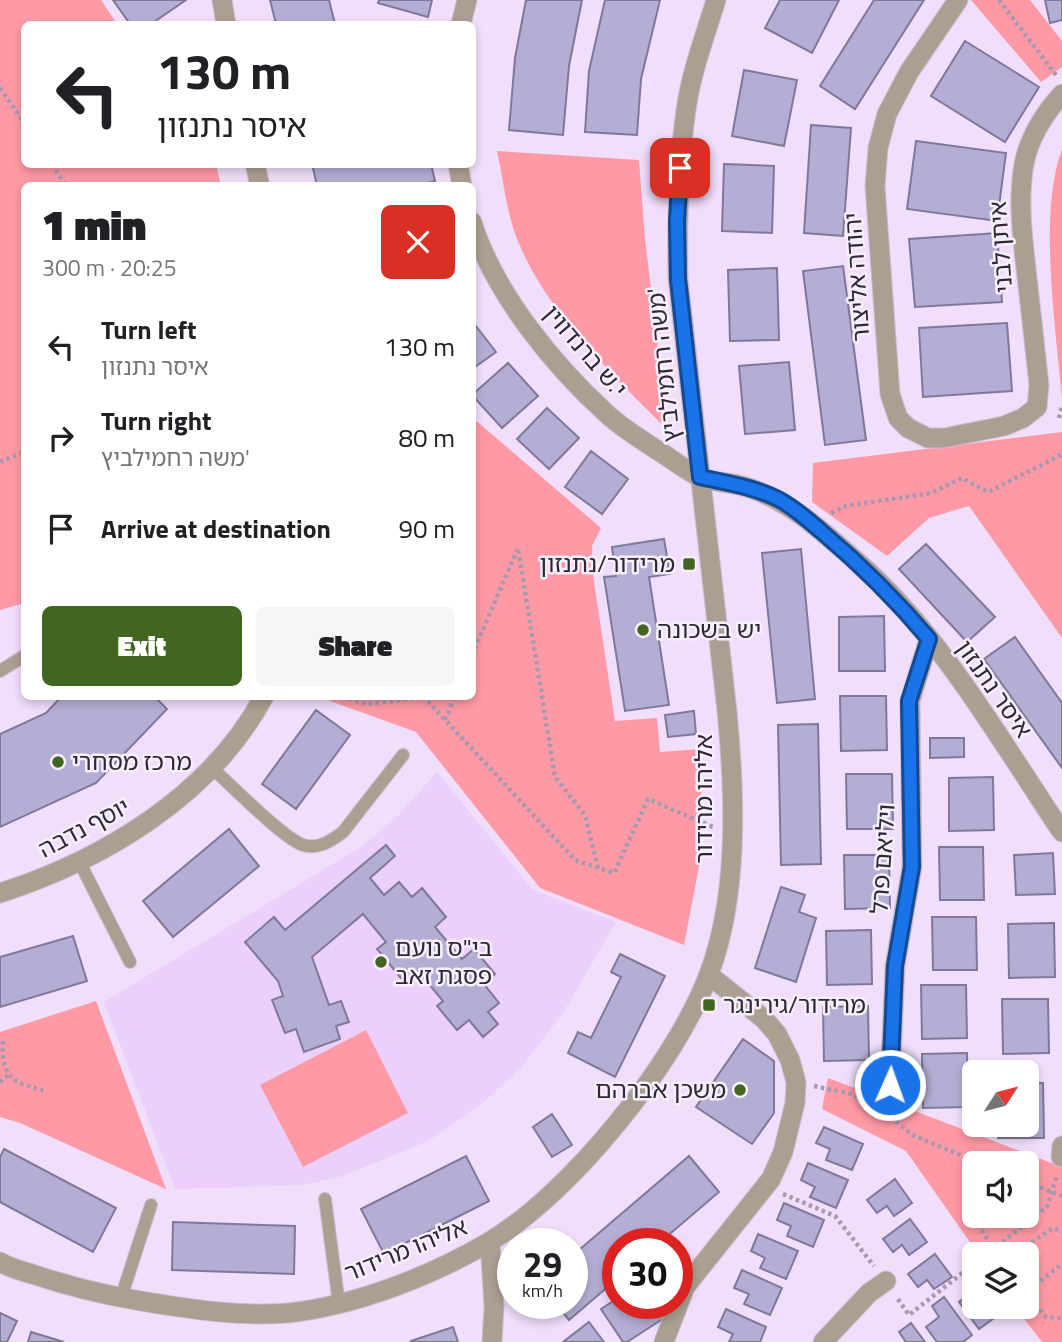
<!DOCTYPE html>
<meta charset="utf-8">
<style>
:root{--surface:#fff;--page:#f6f6f6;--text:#202124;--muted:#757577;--accent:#42661f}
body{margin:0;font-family:"Titillium Web","Noto Sans Hebrew",sans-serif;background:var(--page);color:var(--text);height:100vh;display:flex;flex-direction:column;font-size:26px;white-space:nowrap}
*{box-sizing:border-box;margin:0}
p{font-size:23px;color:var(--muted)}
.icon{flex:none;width:38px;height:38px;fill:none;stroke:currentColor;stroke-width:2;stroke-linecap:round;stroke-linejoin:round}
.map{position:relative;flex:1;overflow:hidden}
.side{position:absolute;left:21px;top:182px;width:455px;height:518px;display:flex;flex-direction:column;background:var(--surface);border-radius:10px;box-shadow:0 4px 10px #0003}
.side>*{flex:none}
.guide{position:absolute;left:21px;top:21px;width:455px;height:147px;border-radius:10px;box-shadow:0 4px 10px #0003;background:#fff;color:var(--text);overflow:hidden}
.needle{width:46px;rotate:54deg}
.controls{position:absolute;left:962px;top:1060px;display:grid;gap:14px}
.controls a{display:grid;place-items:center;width:77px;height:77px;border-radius:10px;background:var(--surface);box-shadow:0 4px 10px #0003;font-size:35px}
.speed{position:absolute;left:497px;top:1228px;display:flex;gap:14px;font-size:35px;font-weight:700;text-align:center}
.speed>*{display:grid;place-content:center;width:91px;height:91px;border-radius:50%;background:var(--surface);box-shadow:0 4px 10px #0003;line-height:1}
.speed small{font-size:18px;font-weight:400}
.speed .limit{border:10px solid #d22;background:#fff;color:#111}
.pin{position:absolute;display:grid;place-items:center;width:60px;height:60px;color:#fff;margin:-30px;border-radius:14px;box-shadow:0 4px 10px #0006}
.me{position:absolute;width:77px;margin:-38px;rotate:2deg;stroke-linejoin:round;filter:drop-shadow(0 0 5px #0008)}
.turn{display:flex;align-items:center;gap:24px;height:147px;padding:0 21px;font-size:32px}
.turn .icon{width:91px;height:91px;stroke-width:2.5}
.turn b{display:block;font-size:49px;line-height:60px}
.round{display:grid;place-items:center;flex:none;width:74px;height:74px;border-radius:10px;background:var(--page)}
.summary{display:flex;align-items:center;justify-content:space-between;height:119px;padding:0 21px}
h1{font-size:42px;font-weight:800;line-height:52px}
.action{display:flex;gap:14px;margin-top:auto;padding:14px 21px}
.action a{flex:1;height:80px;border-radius:10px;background:var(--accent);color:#fff;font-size:28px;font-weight:800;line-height:80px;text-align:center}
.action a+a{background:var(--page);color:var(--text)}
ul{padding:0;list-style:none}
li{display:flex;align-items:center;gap:21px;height:91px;padding:0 21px}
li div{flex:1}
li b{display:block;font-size:26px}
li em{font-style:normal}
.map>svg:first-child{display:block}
</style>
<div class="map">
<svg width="1062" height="1342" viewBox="0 0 1062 1342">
<rect width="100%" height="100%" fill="#f0defb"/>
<path fill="#ead0fa" d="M437,772L533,890L616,922L563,1013L522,1066L484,1102L430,1140L343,1176L304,1185L175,1189L104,1002L361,847L397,817Z"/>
<path fill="#fe99a5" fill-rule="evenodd" d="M0,0H101L117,24H24V164L216,165L221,185L24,186V603L0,610Z
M971,0H1030L1062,41V67L1041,82Z
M1062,149V399C1056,329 1038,213 1062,149Z
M497,151L639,160L645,239L668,430C616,379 549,314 520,246C507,218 504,182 497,151Z
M473,418L601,528L592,546L593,575L615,721L657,718L660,752L702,749L701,856L684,945L540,888L416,732L319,697L472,696Z
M1062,432V638L969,506L929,518L887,556L812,502L813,463Z
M96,1001L166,1189L20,1123L0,1117V1032Z
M366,1030L408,1113L303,1167L260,1085Z
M828,1078L1062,1167V1342H1042L1015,1307H1027V1255H979L906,1151L822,1109ZM975,1164H1027V1216H975Z"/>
<path fill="#b4aed4" stroke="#7f789c" stroke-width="2" d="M113,0H186L151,24H130Z
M270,0H329L335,24H276Z
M379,0H432L428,17L378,3Z
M526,0H582L569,66L563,135L509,130L515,58Z
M605,0H660L641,79L637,135L585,132L589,71Z
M780,0H839L812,53L765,28Z
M874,0H924L855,109L820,86Z
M1045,0H1062V20L1050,23Z
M965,41L1039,87L1005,142L931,96Z
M744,70L797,80L784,146L732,136Z
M811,125L851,128L843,236L804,233Z
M916,141L1006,153L997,221L907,209Z
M312,164H431L435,181L416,186H317Z
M724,164L774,166L772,233L722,231Z
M997,233L1002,302L915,307L909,239Z
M843,266L866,440L825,445L803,271Z
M777,268L779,340L730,341L728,270Z
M472,321L496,352L472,369Z
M1007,323L1012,391L923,397L919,328Z
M789,362L795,430L745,434L739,366Z
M508,363L538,396L502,428L472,395Z
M547,408L579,438L549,469L517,439Z
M591,451L628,479L602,514L565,487Z
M664,539L670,574L649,577L669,705L625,711L604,577L616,576L612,547Z
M926,544L995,617L967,642L899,569Z
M801,549L815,699L777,703L762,553Z
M884,616L885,671H839V617Z
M1015,637L1062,703V768L984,659Z
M62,696H154L167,709L96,783L0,827V734L46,713Z
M840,696H886L887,750L841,751Z
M316,710L350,735L296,809L262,784Z
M694,711L696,734L668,737L665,715Z
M818,724L821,864L781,865L778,725Z
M930,738H964V757L930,758Z
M846,774H892L893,829H847Z
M993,777L994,830L949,831V778Z
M229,829L259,866L173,937L143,901Z
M386,845L395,856L370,878L384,895L399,882L412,897L422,888L446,917L435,927L462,959L474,949L495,974L484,984L499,1003L488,1012L498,1024L483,1037L469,1020L457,1030L437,1006L443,1001L419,972L405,983L377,949L386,942L363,914L312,957L329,1005L341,1001L349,1022L336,1026L340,1039L304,1052L296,1029L285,1033L272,1000L283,996L278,981L245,942L274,917L285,930Z
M939,847H983L984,900H940Z
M1053,853L1055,894L1016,895L1014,855Z
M844,855H889L890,908L845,909Z
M781,887L805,895L799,912L816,918L796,982L755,968Z
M932,917H976L977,970H933Z
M1054,923L1055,977L1009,978L1008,924Z
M871,930L872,984L827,985L826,931Z
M73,936L87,981L0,1007V957Z
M620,954L665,976L615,1077L568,1053L578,1032L591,1038L621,977L611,972Z
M921,985H966L967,1038L922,1039Z
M1002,999H1048L1049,1053L1003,1054Z
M868,1006L869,1060L824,1061L823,1007Z
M743,1039L774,1061V1113L752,1144L696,1107Z
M967,1053L968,1107L923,1108L922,1054Z
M1027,1083H1043L1044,1138H998V1125H1027Z
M552,1114L572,1145L552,1157L533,1127Z
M824,1127L863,1144L852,1170L826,1160L830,1149L816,1143Z
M4,1149L116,1208L93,1252L0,1202V1157Z
M466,1156L489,1201L384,1254L361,1209Z
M689,1156L719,1192L658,1244H618V1278L569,1320L556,1304H572V1256Z
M808,1163L848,1180L836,1208L810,1197L815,1187L801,1180Z
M895,1179L912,1203L894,1216L887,1206L877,1213L867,1200Z
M784,1203L824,1220L813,1247L787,1236L791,1226L777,1220Z
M910,1219L927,1242L909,1255L902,1245L893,1252L883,1239Z
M173,1222L295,1226L294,1274L172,1270Z
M758,1234L798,1251L786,1279L760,1268L765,1258L751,1251Z
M935,1254L952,1277L934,1289L927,1280L918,1287L908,1274Z
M742,1270L782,1288L770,1315L744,1304L749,1294L734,1288Z
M975,1274V1307H1003L1005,1310L979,1329L959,1302L972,1292L965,1281Z
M944,1297L972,1335L963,1342H937L926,1327L939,1317L932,1306Z
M618,1298V1304H654L664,1318L627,1342H623L601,1309Z
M726,1309L766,1327L760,1342H729L733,1334L718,1327Z
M0,1313L17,1321L7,1342H0Z
M589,1322L604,1342H563Z
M911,1323L925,1342H906L899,1332Z
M453,1327L458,1342H412L411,1341Z
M31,1332L64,1342H28Z"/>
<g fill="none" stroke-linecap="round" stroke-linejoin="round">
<defs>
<path id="service" d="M0,671L24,656
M212,768C231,785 283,838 303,845C319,850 332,840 343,832L403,755
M79,861L130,962
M325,1199L339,1304
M121,1298L151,1205"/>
<path id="minor" d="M222,0L226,24
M958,0L909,72L887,114L878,148L875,186L890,394L898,418L908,428L928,438H944L1004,426L1023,418L1037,407L1039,385C1035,349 1031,313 1027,277C1023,242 1018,205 1023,170C1027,141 1043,115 1062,94
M461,24L467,0
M255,164L260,186
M458,164L462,186
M472,222C494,293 554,366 608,415C626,431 648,444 668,457C678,464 689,472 700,477C714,483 731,482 746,487C789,500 822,531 855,560C940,633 1000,740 1062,832
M0,893C103,860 212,795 264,696
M890,1085L895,966L912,867L910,701L929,639
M1061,1157L1062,1146
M490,1242L494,1307L492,1342
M664,1342L685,1287L771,1179L783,1152L795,1103L796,1082L790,1060L777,1034L764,1019L709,975
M823,1342L869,1293L886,1281"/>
<path id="tertiary" d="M0,1262C10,1268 21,1271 32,1274C68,1286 104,1295 141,1301C189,1309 239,1317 288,1313C354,1306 432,1276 489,1242C570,1194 676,1063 709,974C739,894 735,795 727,711L678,279C677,223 678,166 686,110C691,73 705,36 716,0"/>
</defs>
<use href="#service" stroke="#cdbdd7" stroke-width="14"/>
<use href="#minor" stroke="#cdbdd7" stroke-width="21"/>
<use href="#tertiary" stroke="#cdbdd7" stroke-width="21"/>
<path stroke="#a899b0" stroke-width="4.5" stroke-dasharray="3.5 3.5" stroke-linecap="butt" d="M999,0L1056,75
M0,88L24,123
M52,164L66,186
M1059,418L1062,406
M0,462L24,452
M831,513L846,506L931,493L962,478L988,492L1061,455L1062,451
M472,655L518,548L555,777L585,815L598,868
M342,696L366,704L424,697
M423,696L575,860L614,873L648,799L713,827
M445,720L455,696
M3,1041C1,1075 11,1083 43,1090
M0,1082L8,1075
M814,1086L851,1094L878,1106L912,1135L982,1164
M1027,1182L1062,1196
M783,1194L835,1216L874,1266
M975,1212L973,1216L997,1255
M986,1255L1047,1207L1057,1175
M1017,1255L1016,1253L1053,1228L1062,1232
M1027,1267L1039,1282L1062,1264
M1027,1293L1046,1317L1062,1318
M898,1299L909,1315L975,1263"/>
<use href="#service" stroke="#ab9f91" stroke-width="12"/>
<use href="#minor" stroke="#ab9f91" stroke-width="19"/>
<use href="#tertiary" stroke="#ab9f91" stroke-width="19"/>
</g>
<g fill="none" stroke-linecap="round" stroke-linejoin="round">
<defs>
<path id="route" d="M680,168L677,221L678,279L700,477C727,483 754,487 778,499C794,507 809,521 822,532C861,565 896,600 929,639L909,701L912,867L895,966L890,1085"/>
</defs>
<use href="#route" stroke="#114b97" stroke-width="18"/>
<use href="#route" stroke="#1a73e8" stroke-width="12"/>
</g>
<g fill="#42661f" stroke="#f8effe" stroke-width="2.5">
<rect x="682" y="557" width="14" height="14" rx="3.5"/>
<circle cx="643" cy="630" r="7"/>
<circle cx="58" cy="762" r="7"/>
<circle cx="381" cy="962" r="7"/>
<rect x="702" y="998" width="14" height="14" rx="3.5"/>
<circle cx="740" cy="1090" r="7"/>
</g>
<g text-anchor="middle" stroke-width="5" stroke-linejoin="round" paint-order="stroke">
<g font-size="24" fill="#2f2734" stroke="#f8effe">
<text transform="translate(1001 247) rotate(-94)" y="8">איתן לבני</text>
<text transform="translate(857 277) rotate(-94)" y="8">יהודה אליצור</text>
<text transform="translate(585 351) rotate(49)" y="8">י.ש ברנדווין</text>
<text transform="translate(664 365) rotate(-96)" y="8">משה רחמילביץ'</text>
<text transform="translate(994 689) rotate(55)" y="8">איסר נתנזון</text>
<text transform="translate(704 799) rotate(-90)" y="8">אליהו מרידור</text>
<text transform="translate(84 828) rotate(-28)" y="8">יוסף נדבה</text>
<text transform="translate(883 859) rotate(-86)" y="8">ויליאם פרל</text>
<text transform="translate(406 1250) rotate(-22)" y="8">אליהו מרידור</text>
</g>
<g font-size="24" fill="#2f2734" stroke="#f8effe" text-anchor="start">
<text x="675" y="572" text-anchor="end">מרידור/נתנזון</text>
<text x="657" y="638">יש בשכונה</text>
<text x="72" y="770">מרכז מסחרי</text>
<text x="395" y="956">בי"ס נועם<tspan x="395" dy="28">פסגת זאב</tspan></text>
<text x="723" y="1013">מרידור/גירינגר</text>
<text x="726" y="1098" text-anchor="end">משכן אברהם</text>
</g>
</g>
</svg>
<div class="controls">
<a><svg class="needle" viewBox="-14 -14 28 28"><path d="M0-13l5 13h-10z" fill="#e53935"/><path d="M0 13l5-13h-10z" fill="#757577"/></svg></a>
<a><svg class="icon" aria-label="sound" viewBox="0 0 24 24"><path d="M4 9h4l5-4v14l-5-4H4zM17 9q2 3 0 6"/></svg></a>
<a><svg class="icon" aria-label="layers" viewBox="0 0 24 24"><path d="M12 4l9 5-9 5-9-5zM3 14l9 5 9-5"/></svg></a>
</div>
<div class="speed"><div>29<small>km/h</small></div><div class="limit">30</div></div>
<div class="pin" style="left:680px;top:168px;background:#d93025"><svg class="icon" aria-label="arrive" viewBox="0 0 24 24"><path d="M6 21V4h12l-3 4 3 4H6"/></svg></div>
<svg class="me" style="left:890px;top:1085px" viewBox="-20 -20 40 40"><circle r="17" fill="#1a73e8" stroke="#fff" stroke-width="3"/><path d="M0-11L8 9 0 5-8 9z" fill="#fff"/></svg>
<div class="guide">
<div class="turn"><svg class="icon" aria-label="left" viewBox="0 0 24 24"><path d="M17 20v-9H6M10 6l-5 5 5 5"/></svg><div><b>130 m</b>איסר נתנזון</div></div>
</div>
<section class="side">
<div class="summary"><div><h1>1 min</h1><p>300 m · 20:25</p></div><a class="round" style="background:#d93025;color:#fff"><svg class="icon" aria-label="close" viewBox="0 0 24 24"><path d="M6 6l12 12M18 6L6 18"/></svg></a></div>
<ul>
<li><svg class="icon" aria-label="left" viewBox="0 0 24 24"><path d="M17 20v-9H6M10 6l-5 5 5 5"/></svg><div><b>Turn left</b><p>איסר נתנזון</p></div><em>130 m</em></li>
<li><svg class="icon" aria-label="right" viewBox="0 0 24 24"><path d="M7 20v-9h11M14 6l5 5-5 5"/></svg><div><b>Turn right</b><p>משה רחמילביץ'</p></div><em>80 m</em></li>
<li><svg class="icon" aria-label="arrive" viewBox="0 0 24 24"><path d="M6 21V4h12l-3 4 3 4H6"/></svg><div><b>Arrive at destination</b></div><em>90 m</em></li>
</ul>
<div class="action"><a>Exit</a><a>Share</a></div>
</section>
</div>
